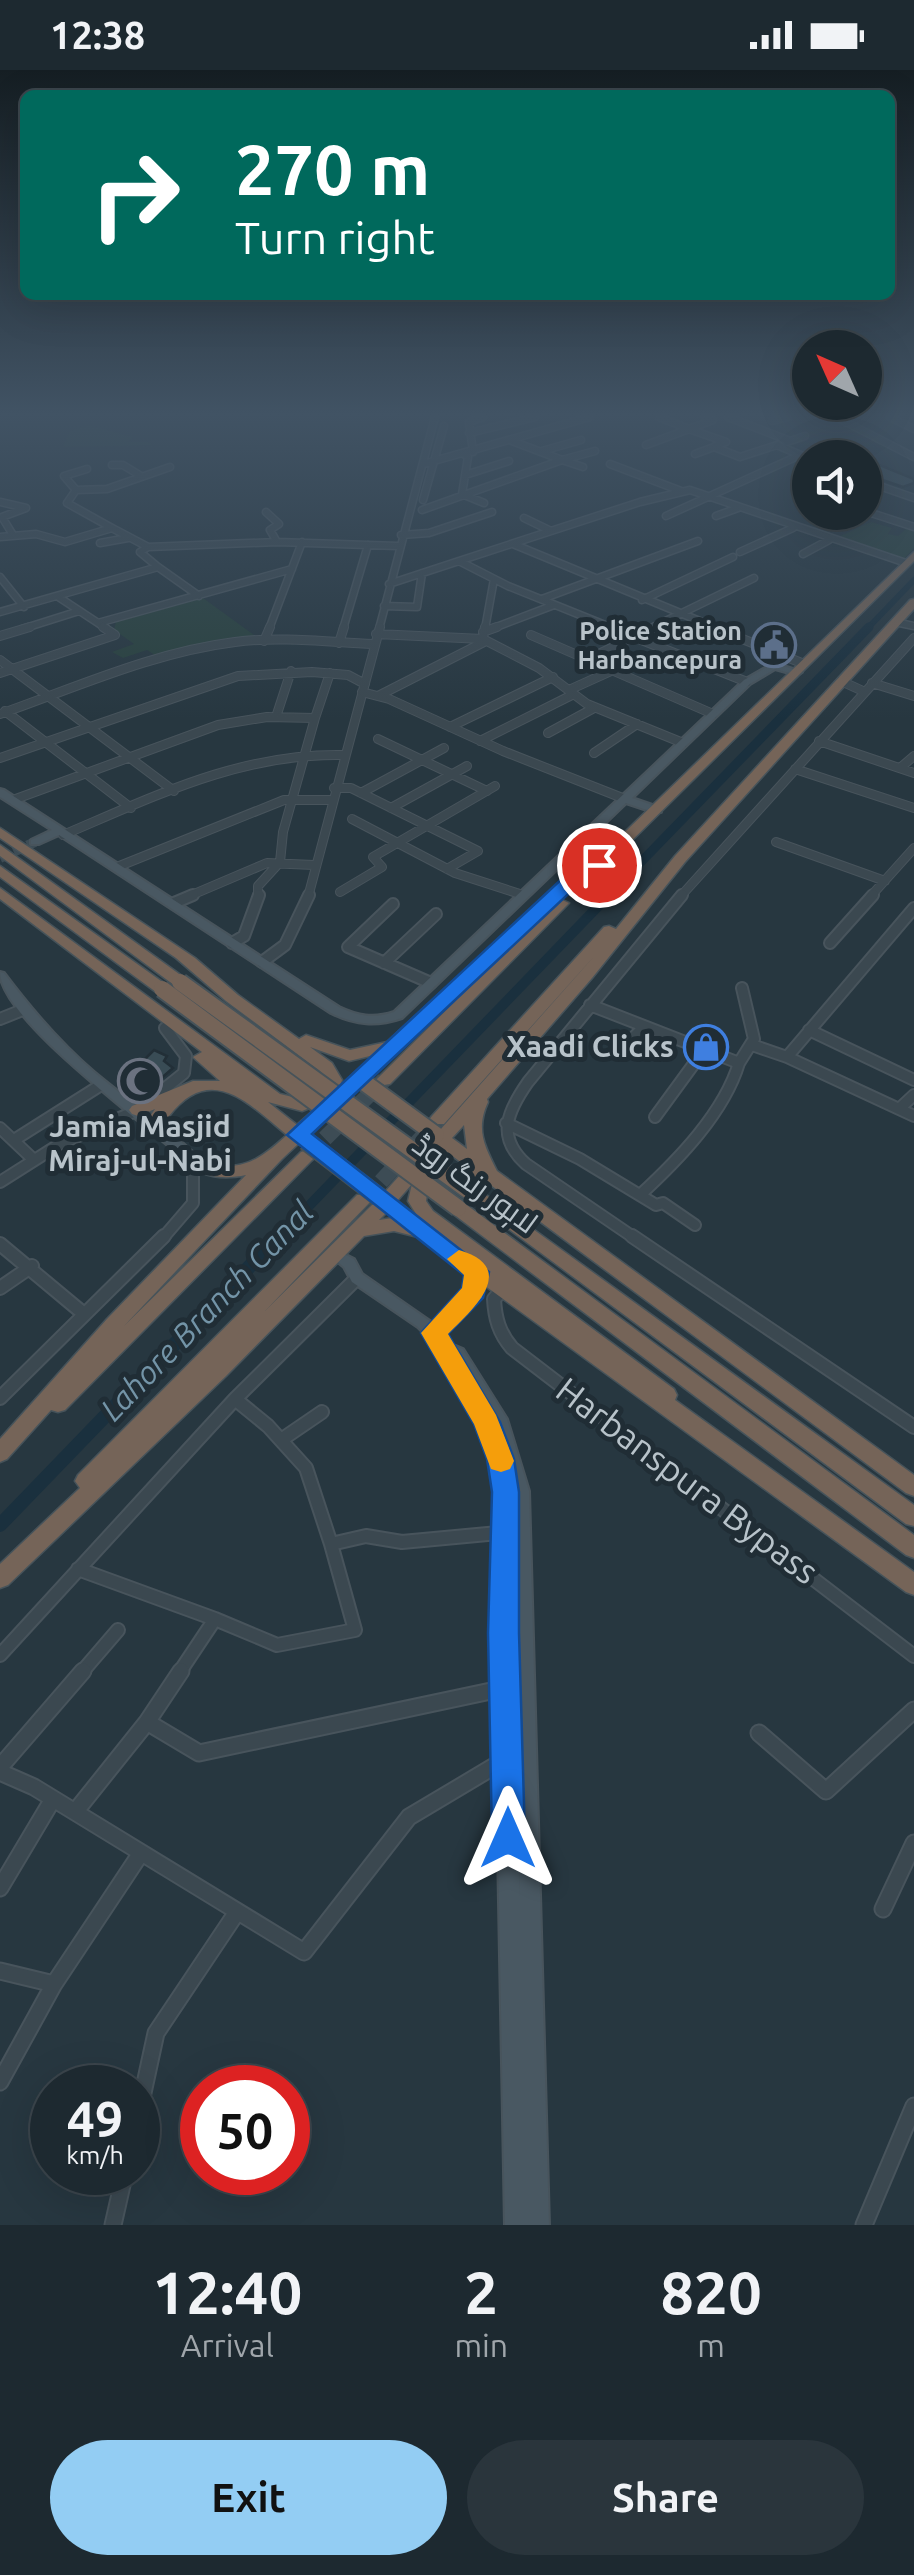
<!DOCTYPE html>
<meta charset="utf-8">
<style>
:root{--surface:#1d2930;--page:#2a353c;--text:#f1f3f6;--muted:#a0a6ab;--line:#3b454c;--accent:#93cdf3}
body{margin:0;font-family:Ubuntu,Cairo,sans-serif;background:var(--page);color:var(--text);height:100vh;display:flex;flex-direction:column;font-size:38px;white-space:nowrap}
*{box-sizing:border-box;margin:0}
p{font-size:32px;color:var(--muted)}
.icon{flex:none;width:55px;height:55px;fill:none;stroke:currentColor;stroke-width:2;stroke-linecap:round;stroke-linejoin:round}
.map{position:relative;height:2155px;overflow:hidden}
.side{display:flex;flex-direction:column;background:var(--surface);flex:1}
.side>*{flex:none}
.guide{position:absolute;left:20px;top:20px;width:875px;height:210px;border-radius:15px;box-shadow:0 10px 40px #0002,0 0 0 2px var(--line);background:#00695c;color:#fff;overflow:hidden}
.needle{width:65px;rotate:315deg}
.tools{position:absolute;left:792px;top:260px;display:grid;gap:20px}
.tools a{display:grid;place-items:center;width:90px;height:90px;border-radius:50%;background:var(--surface);box-shadow:0 10px 40px #0002,0 0 0 2px var(--line);font-size:50px}
.speed{position:absolute;left:30px;top:1995px;display:flex;gap:20px;font-size:50px;font-weight:700;text-align:center}
.speed>*{display:grid;place-content:center;width:130px;height:130px;border-radius:50%;background:var(--surface);box-shadow:0 10px 40px #0002,0 0 0 2px var(--line);line-height:1}
.speed small{font-size:25px;font-weight:400}
.speed .limit{border:15px solid #d22;background:#fff;color:#111}
.pin{position:absolute;display:grid;place-items:center;width:85px;height:85px;color:#fff;margin:-42px;border:5px solid #fff;border-radius:50%;box-shadow:0 2px 10px #0007}
.me{position:absolute;width:110px;margin:-55px;rotate:0deg;stroke-linejoin:round;filter:drop-shadow(0 0 8px #0008)}
.turn{display:flex;align-items:center;gap:35px;height:210px;padding:0 50px;font-size:45px}
.turn .icon{width:130px;height:130px;stroke-width:2.5}
.turn b{display:block;font-size:70px;line-height:85px}
.eta{display:flex;justify-content:space-evenly;align-items:center;height:170px;text-align:center}
.eta b{font-size:60px;font-weight:600;line-height:70px}
.action{display:flex;gap:20px;margin-top:auto;padding:20px 50px}
.action a{flex:1;height:115px;border-radius:60px;background:var(--accent);color:#111;font-size:40px;font-weight:600;line-height:115px;text-align:center}
.action a+a{background:var(--page);color:var(--text)}
.status{display:flex;justify-content:space-between;align-items:center;height:70px;padding:0 50px;background:var(--surface);direction:ltr}
.status svg{height:28px;fill:currentColor}
.map>svg:first-child{display:block}
</style>
<div class="status"><b>12:38</b><svg viewBox="0 0 49 12"><path d="M0 12V9h3v3zM5 12V6h3v6zM10 12V3h3v9zM15 12V0h3v12zM26 1h20v11H26zM47 4h2v5h-2z"/></svg></div>
<div class="map">
<svg width="914" height="2155" viewBox="0 0 914 2155">
<rect width="100%" height="100%" fill="#273740"/>
<path fill="#29413e" d="M89,355L133,367L128,372H147L154,375L63,377L70,361Z
M871,452L892,458L888,464L898,466L908,457L914,459V478L903,490L832,470Z
M203,528L254,565L253,567L215,570L158,587L147,580L123,588L112,582L134,574L114,560L116,552Z"/>
<g fill="none" stroke-linecap="round" stroke-linejoin="round">
<path stroke="#1a303e" stroke-width="6" d="M867,559L914,510"/>
<path stroke="#1a303e" stroke-width="9" d="M607,827L869,557"/>
<path stroke="#1a303e" stroke-width="10" d="M277,1169L609,825"/>
<path stroke="#1a303e" stroke-width="14" d="M0,1455L279,1166"/>
</g>
<path fill="#394c55" stroke="#222f37" stroke-width="2.5" d="M865,389L914,409V413L903,417L865,404Z
M154,980L167,986L164,991L173,998L136,1030L118,1016Z"/>
<g fill="none" stroke-linecap="round" stroke-linejoin="round">
<path stroke="#3d4c55" stroke-width="10" stroke-dasharray="10 5" stroke-linecap="butt" d="M0,788L35,772"/>
<path stroke="#3d4c55" stroke-width="16" stroke-dasharray="16 9" stroke-linecap="butt" d="M307,1086L384,1010
M364,1130L438,1050"/>
<defs>
<path id="street-far4" d="M659,347L689,359L713,350L705,347
M728,347L790,371
M836,347L914,387
M890,347L914,359
M772,351L788,347
M469,363L535,347
M512,371L562,390L595,381
M787,372L805,366
M646,375L689,359L726,372L715,376
M542,381L581,370
M473,382L469,352L483,347
M695,384L714,377L740,387L777,375L810,389
M465,385L468,387L462,424L484,433
M423,394L590,347
M610,394L681,421
M112,395H123L141,406
M87,399L64,406L76,420L67,433L112,458
M465,405L509,391
M865,411L914,428
M798,417L810,421
M76,420L107,419L170,397
M423,430L444,356
M0,432L26,438L2,447L13,465
M422,440L562,390L583,397
M865,441L914,457
M266,442L279,454L270,460L277,472
M666,446L800,385
M716,446L738,438
M524,448L551,461
M401,465L429,463L492,442
M0,467L36,464L65,472L112,458L148,477
M100,473L128,468
M513,474L719,559
M740,482L793,458
M803,484L829,470
M459,491L640,432L690,420L906,493
M158,497L199,526
M0,507L24,537
M389,514L459,491L508,516L615,559
M57,526L98,553
M542,529L698,471
M642,530L733,487
M384,536L417,537L422,503
M0,542L158,497L140,482L148,477L277,472L398,476
M895,552L914,556
M22,559L79,541
M107,559L98,553L292,499
M269,559L302,472
M343,559L368,475
M379,559L435,347
M485,559L494,509
M491,559L554,535
M649,559L754,508"/>
<path id="street-far3" d="M609,557L747,612
M713,557L804,594
M483,562L497,557
M376,564L483,569L539,598L587,634L683,673
M531,565L713,644
M0,566L30,557
M483,568L485,557
M264,571L270,557
M339,573L344,557
M0,590L174,721
M586,590L655,557
M0,603L115,565L103,557
M841,611L865,622
M872,613L914,626
M569,620L611,601
M362,622L389,629L503,681L625,729
M378,626L486,571
M5,641L131,738
M0,644C77,617 154,582 235,572C281,566 327,572 373,574
M276,647L291,601
M315,648L330,603
M450,657L553,607
M548,663L594,638
M378,669L487,721
M480,671L574,624
M819,671L914,703
M594,683L637,654
M0,688L238,606L312,602L348,605L365,614
M900,698L914,686
M795,699L914,738
M334,718H351L478,781L447,799
M361,723L444,678
M13,730L218,655L267,647L315,648L283,762L280,792L258,816V827
M391,738L467,696
M352,749L455,803L523,825
M63,765C155,726 241,683 343,685
M776,772L885,811
M117,797L284,730H331
M340,822L382,797L373,787L495,716
M187,827L267,793L314,795
M308,827L380,557
M680,827L914,568
M870,827L914,778"/>
<path id="street-far2" d="M174,833L193,825
M393,834L348,877L431,913
M914,838L787,987L914,1046
M232,873L244,866L259,825
M830,873L873,825
M262,892L285,875L309,825
M384,893L436,844
M590,935L739,993C724,1043 678,1090 640,1125
M0,949L25,939
M809,960L914,1010
M752,975L787,987
M617,984L643,958
M739,993L754,969L742,918
M899,1039L914,1025
M655,1047L704,980
M506,1053L580,1089L656,1135L663,1133L695,1155
M0,1058L34,1090
M14,1070L101,1015
M0,1112L60,1074L138,1040L184,1003L186,986L165,958
M162,1169L193,1133V1090
M636,1169L526,1094C496,1067 507,1042 528,1012L682,825"/>
<path id="street-far1" d="M632,1166L914,1357
M0,1174L84,1244
M0,1218L32,1196
M502,1220L494,1229C495,1248 499,1263 512,1278L914,1586
M0,1328L164,1166
M235,1329L268,1356L306,1398L331,1474
M281,1370L322,1342
M78,1499L215,1549
M0,1585L235,1329L357,1208
M81,1603L118,1560
M179,1603L215,1549L277,1575L355,1560L331,1474L366,1466L402,1472L509,1462"/>
<path id="street" d="M147,1652L181,1601
M759,1663L826,1721L914,1640
M0,1697L83,1601
M0,1702L34,1717L304,1882L409,1747L508,1688L524,1674
M75,1742L147,1652L199,1683L505,1618L523,1610
M0,1818L53,1729
M883,1839L914,1773
M0,1901L54,1914
M0,2012L54,1914L141,1783
M138,2046L156,1963L237,1842
M113,2155L125,2102
M864,2155L914,2036"/>
<path id="secondary" d="M774,593L802,602L797,605L775,599L750,614L632,728L661,738V742H653L626,733L402,948C376,957 356,955 331,943L59,765L39,774H31V770L52,760L0,727V719L4,720L339,937C358,946 373,949 394,942L744,610Z
M0,902L4,903C31,939 60,973 94,1002C129,1031 165,1056 198,1087L200,1090L198,1093H188C151,1057 0,950 0,902Z
M336,1180L354,1189L362,1204L434,1254L468,1219L472,1198H482C488,1228 463,1243 443,1263L451,1274L463,1279L507,1349L529,1421L549,2155H505L494,1563L497,1422L492,1389L480,1354L440,1292L435,1274L418,1257L352,1212L344,1197L329,1185L331,1181ZM513,1455L520,1828L512,1563Z"/>
<path id="highway" d="M914,482V491L599,803L579,811L560,829L569,833L390,1014L384,1015L376,1010L516,871L309,1064L315,1071L312,1075L306,1077L298,1074L282,1089L124,1256L301,1082L307,1080L316,1086L65,1340L58,1342L51,1340L7,1389L0,1392V1369L107,1249L246,1105C223,1110 200,1107 184,1090L187,1086C199,1084 205,1091 216,1094C246,1102 267,1083 287,1065C248,1033 211,992 169,1046L175,1063L166,1069L157,1063L151,1045L155,1039L138,1046L132,1044L129,1040L132,1036L193,1011H220L193,987L202,982L0,829V818L280,1024L301,1029L322,1020L326,1010L320,1001L226,931L176,888L0,768V758L195,888L238,925L299,969L306,965L350,980L387,972L569,805L594,792ZM310,977L349,991L374,985L340,1016L342,1010L332,993ZM268,1032L302,1041L322,1033L297,1055Z
M914,529V539L685,792L592,908L487,1029L488,1032C475,1060 485,1077 497,1101L914,1405V1426L906,1423L488,1113C463,1114 454,1098 428,1118L426,1131L433,1141L674,1319L677,1325L675,1330L914,1502V1525L906,1522L418,1167L394,1161L364,1166L226,1306L8,1515L0,1518V1494L80,1418L75,1411L78,1405L357,1125H369L372,1130L264,1242L374,1133L371,1128L374,1123H384L431,1070L427,1065L430,1061L440,1060L597,883L444,1054H432L429,1050L432,1046L604,857L609,856L616,859L675,786L910,530ZM464,1055L467,1079L452,1068ZM443,1079L466,1096H442L417,1109ZM412,1114L408,1131L418,1147L397,1131ZM387,1142L393,1148L379,1150Z
M0,775L186,909L188,912L186,915H174L0,786Z
M0,796L168,916L170,919L168,922H156L0,807Z
M473,1118L479,1120L914,1435V1456L906,1454L467,1128L464,1124Z
M458,1132L464,1133L914,1465V1488L906,1485L452,1143L449,1138L452,1133Z"/>
</defs>
<use href="#street-far4" stroke="#48545c" stroke-width="9"/>
<use href="#street-far3" stroke="#48545c" stroke-width="10"/>
<use href="#street-far2" stroke="#48545c" stroke-width="14"/>
<use href="#street-far1" stroke="#48545c" stroke-width="16"/>
<use href="#street" stroke="#48545c" stroke-width="19"/>
<use href="#secondary" stroke="#48545c" stroke-width="4"/>
<use href="#highway" stroke="#46535a" stroke-width="3"/>
<use href="#street-far4" stroke="#3b4850" stroke-width="6"/>
<use href="#street-far3" stroke="#3b4850" stroke-width="8"/>
<use href="#street-far2" stroke="#3b4850" stroke-width="10"/>
<use href="#street-far1" stroke="#3b4850" stroke-width="12"/>
<use href="#street" stroke="#3b4850" stroke-width="15"/>
<use href="#secondary" fill="#495862" fill-rule="evenodd"/>
<use href="#highway" fill="#756458" fill-rule="evenodd"/>
<defs>
<path id="highway-bridge" d="M180,912L473,1124
M162,919L458,1138
M365,1013L436,1065
M306,1071L379,1127"/>
</defs>
<use href="#highway-bridge" stroke="#46535a" stroke-width="20" stroke-linecap="butt"/>
<use href="#highway-bridge" stroke="#756458" stroke-width="16"/>
</g>
<linearGradient id="sky" x2="0" y2="1"><stop stop-color="#151e23"/><stop offset="0.53" stop-color="#415364"/><stop offset="1" stop-color="#415364" stop-opacity="0"/></linearGradient>
<rect width="914" height="649" fill="url(#sky)"/>
<path fill="#1a73e8" stroke="#114b97" stroke-width="2.5" d="M599,789L606,791V799L581,812L312,1064L489,1202L483,1228L448,1264L500,1352L514,1389L519,1422V1563L525,1768L520,1780L508,1785L497,1780L492,1768L488,1563L492,1422L487,1389L474,1354L421,1263L462,1218L464,1205L287,1065L567,804Z"/>
<path fill="#f59e0b" d="M459,1180C520,1198 473,1239 448,1264L496,1345L514,1391L510,1399L501,1402L491,1399L474,1354L421,1263L462,1218L464,1205L447,1189Z"/>
<defs>
<symbol id="civic-ring" viewBox="-11 -11 22 22"><circle r="9.5" fill="#202d35" stroke="#5c6f8a" stroke-width="1.5"/><path d="M-.6-6.5H3V-4.5H.6V-3L4-1V1h2V6H-6V1h2V-1L-.6-3ZM-1.2 2.5V6h2.4V2.5Z" fill="#5c6f8a"/></symbol>
<symbol id="shop-ring" viewBox="-11 -11 22 22"><circle r="9.5" fill="#202d35" stroke="#3f7fe0" stroke-width="1.5"/><path d="M-5-2.5h2.3a2.7 3.5 0 0 1 5.4 0H5L5.5 6h-11ZM-1.5-2.5h3a1.5 2.3 0 0 0-3 0Z" fill="#3f7fe0"/></symbol>
<symbol id="mosque-ring" viewBox="-11 -11 22 22"><circle r="9.5" fill="#202d35" stroke="#6b7280" stroke-width="1.5"/><path d="M3.5-4.9A6 6 0 1 0 3.5 4.9A5 5 0 1 1 3.5-4.9Z" fill="#6b7280"/></symbol>
</defs>
<g fill-rule="evenodd">
<use href="#civic-ring" x="749" y="550" width="50" height="50"/>
<use href="#shop-ring" x="681" y="952" width="50" height="50"/>
<use href="#mosque-ring" x="115" y="986" width="50" height="50"/>
</g>
<g text-anchor="middle" stroke-width="10" stroke-linejoin="round" paint-order="stroke">
<g font-size="25" font-weight="bold" fill="#b8c3ca" stroke="#202d35" text-anchor="end">
<text x="742" y="570">Police Station<tspan x="742" dy="29">Harbancepura</tspan></text>
</g>
<g font-size="30" font-weight="bold" fill="#b8c3ca" stroke="#202d35" text-anchor="end">
<text x="674" y="987">Xaadi Clicks</text>
<text x="140" y="1067" text-anchor="middle">Jamia Masjid<tspan x="140" dy="34">Miraj-ul-Nabi</tspan></text>
</g>
<g font-size="30" fill="#b8c3ca" stroke="#202d35">
<text transform="translate(475 1114) rotate(36)" y="10">لاہور رنگ روڈ</text>
</g>
<g font-size="32" font-style="italic" fill="#7394a7" stroke="#202d35">
<text transform="translate(207 1241) rotate(-46)" y="11">Lahore Branch Canal</text>
</g>
<g font-size="35" fill="#b8c3ca" stroke="#202d35">
<text transform="translate(687 1411) rotate(37)" y="12">Harbanspura Bypass</text>
</g>
</g>
</svg>
<div class="tools">
<a><svg class="needle" viewBox="-14 -14 28 28"><path d="M0-13l5 13h-10z" fill="#e53935"/><path d="M0 13l5-13h-10z" fill="#a0a6ab"/></svg></a>
<a><svg class="icon" aria-label="sound" viewBox="0 0 24 24"><path d="M4 9h4l5-4v14l-5-4H4zM17 9q2 3 0 6"/></svg></a>
</div>
<div class="speed"><div>49<small>km/h</small></div><div class="limit">50</div></div>
<div class="pin" style="left:599px;top:795px;background:#d93025"><svg class="icon" aria-label="arrive" viewBox="0 0 24 24"><path d="M6 21V4h12l-3 4 3 4H6"/></svg></div>
<svg class="me" style="left:508px;top:1768px" viewBox="-20 -20 40 40"><path d="M0-17L14 15 0 8-14 15z" fill="#1a73e8" stroke="#fff" stroke-width="4"/></svg>
<div class="guide">
<div class="turn"><svg class="icon" aria-label="right" viewBox="0 0 24 24"><path d="M7 20v-9h11M14 6l5 5-5 5"/></svg><div><b>270 m</b>Turn right</div></div>
</div>
</div>
<section class="side">
<div class="eta">
<div><b>12:40</b><p>Arrival</p></div>
<div><b>2</b><p>min</p></div>
<div><b>820</b><p>m</p></div>
</div>
<div class="action"><a>Exit</a><a>Share</a></div>
</section>
